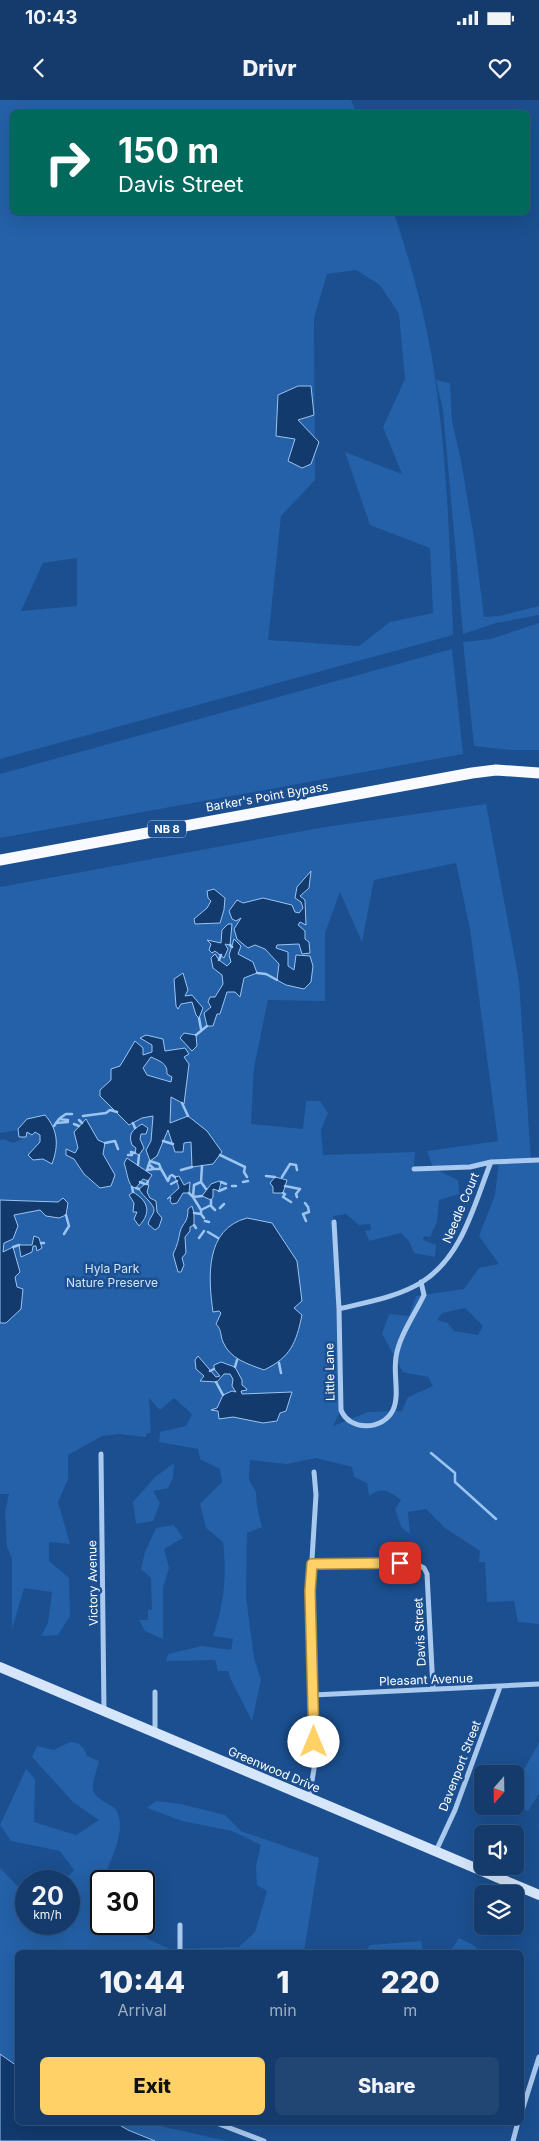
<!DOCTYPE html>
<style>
:root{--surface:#143b6b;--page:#214673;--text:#f1f3f6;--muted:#9dadc1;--line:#33557e;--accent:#ffd166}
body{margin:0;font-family:Inter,sans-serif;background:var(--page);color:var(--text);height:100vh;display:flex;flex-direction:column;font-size:19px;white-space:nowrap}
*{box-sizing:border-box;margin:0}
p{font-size:16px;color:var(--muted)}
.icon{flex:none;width:28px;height:28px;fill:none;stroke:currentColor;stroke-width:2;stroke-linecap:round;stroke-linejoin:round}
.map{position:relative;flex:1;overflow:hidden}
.details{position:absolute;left:15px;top:1850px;width:509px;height:175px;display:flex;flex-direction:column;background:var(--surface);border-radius:8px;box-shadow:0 5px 20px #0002,0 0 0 1px var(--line)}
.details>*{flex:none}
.top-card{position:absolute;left:10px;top:10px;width:520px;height:105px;border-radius:8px;box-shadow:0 5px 20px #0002,0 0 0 1px var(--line);background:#00695c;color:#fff;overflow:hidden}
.needle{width:32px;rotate:200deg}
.tools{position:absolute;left:474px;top:1665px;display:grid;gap:10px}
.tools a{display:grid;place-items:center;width:50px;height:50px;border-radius:8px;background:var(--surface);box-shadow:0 5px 20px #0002,0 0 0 1px var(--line);font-size:25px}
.speed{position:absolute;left:15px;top:1770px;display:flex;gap:10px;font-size:25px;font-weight:700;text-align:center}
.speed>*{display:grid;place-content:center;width:65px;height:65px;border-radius:50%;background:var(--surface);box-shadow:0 5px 20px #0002,0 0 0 1px var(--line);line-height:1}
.speed small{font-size:12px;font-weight:400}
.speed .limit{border:2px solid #111;border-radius:8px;background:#fff;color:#111}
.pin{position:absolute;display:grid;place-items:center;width:42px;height:42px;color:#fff;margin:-21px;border-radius:10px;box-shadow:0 2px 8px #0006}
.me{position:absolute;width:55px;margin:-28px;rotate:0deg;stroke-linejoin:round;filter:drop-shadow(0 0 4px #0008)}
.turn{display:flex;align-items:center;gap:18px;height:105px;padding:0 25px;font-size:22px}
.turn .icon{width:65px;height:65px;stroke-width:2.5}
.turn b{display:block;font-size:35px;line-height:42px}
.eta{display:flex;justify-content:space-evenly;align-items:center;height:85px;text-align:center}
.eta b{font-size:30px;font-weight:800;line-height:35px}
.cta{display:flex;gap:10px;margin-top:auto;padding:10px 25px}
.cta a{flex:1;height:58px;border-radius:8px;background:var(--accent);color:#111;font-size:20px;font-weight:800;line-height:58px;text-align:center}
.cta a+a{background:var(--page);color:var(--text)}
.status{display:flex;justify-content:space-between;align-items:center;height:35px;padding:0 25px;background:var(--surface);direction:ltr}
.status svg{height:14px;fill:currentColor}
header{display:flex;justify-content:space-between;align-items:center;height:65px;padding:0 25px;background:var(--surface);font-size:22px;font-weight:800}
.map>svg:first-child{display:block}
</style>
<div class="status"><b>10:43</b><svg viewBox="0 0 49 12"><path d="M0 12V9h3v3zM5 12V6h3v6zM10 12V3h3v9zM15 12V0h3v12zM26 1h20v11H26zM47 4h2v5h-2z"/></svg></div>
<header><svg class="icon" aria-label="back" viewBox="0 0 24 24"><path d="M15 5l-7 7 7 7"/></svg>Drivr<svg class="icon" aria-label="heart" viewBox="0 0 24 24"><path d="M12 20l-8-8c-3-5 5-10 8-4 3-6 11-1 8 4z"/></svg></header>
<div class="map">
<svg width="539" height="2041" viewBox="0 0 539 2041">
<rect width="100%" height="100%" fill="#1b4f8f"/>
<path fill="#2461a8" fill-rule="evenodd" d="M0,0H351L356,12H12V112L394,113C411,164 426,217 434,271C447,358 450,447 453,535L0,659ZM356,170L380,185L399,214L405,279L383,327L402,374L345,352L370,425L430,448L433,513L390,522L359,546L268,540L281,416L315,380L314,218L327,174ZM77,458V506L21,511L43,463Z
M436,280L450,283L452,321L461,361L474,438L484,517L499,516L539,506V515L496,523L463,534L443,310Z
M539,523V650H511L474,646L463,542L491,539Z
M452,549L463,654L0,738V674Z
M486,704L519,881L531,1060H539V1524L518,1522L514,1501L487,1502L485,1462H479L480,1451L445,1428L426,1409L408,1412L410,1434L401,1427L395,1409L401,1400C389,1391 382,1386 369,1396L367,1383L354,1377L352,1367L316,1358L287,1364L250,1360L249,1380L256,1392L257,1407L262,1427L247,1433L246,1497L254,1558L261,1580L252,1621L231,1580L228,1571H218L215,1560L166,1561L168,1554L202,1546L231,1550L233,1539L213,1536C224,1504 227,1475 223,1442L206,1428L200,1404L222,1382L220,1369L200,1359L198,1349L159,1342L160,1332L186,1326L192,1314L174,1298L160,1310L149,1298L151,1333H147L146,1337L119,1334L102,1336L68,1355V1379L58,1402L70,1444L49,1442V1461L69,1478L70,1516L58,1535L41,1536L48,1523L52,1492L24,1488L12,1529V1459L7,1446L5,1412L9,1394H0V1040L4,1039L13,1043L22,1039L19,1037L18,1030L0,1033V787L325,727ZM456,763L470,829L498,1041L427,1051L433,1068L414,1069L415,1052L323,1055L321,1030L328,1013L320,1001H306L303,1029L251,1024L254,967L268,900L325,901V833L340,792L362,842L374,780ZM499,1061L495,1095L479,1136L499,1164L479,1168L464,1189L416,1196L409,1216L389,1214L382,1234L403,1272L428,1277L433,1286L408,1297L402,1311L368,1312L333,1326L341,1310L333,1116L346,1114L359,1125L370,1124L371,1130L365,1131L369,1141L401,1133L409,1141L414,1153L435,1157L436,1145L423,1140L424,1136L430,1137L437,1122L439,1100L459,1094L458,1080L435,1069L470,1067ZM465,1208L483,1226L478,1235L454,1231L448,1223L437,1220L442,1213Z
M174,1363L173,1378L168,1388L153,1391L160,1403L153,1421L136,1424L133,1402L155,1377Z
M174,1425L183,1438L164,1449L169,1468L163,1488V1539L145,1531L139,1520H148V1510H152L151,1478L141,1469L145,1452L156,1428Z
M70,1642C80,1642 84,1647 87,1656L99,1661C91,1691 86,1692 115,1708C128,1727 112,1756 105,1775L106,1781H101V1824H127L150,1840L170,1849L239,1847L255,1832L267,1791L257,1785L256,1766L261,1745L232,1731L182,1721L147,1708L156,1701L181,1704L225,1715L241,1731L319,1758L304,1852H18L17,1966L0,1954V1768L26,1795V1824H69V1781H64L74,1770L60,1751L11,1741L0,1725L26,1669L35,1679L34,1722L76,1735L99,1720L74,1703L32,1657L37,1646L54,1650Z
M539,1643V1694L528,1711L515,1706V1685Z
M459,1838L475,1846L479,1852H450Z
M421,1841L423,1852H365L370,1845Z
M116,2023H147L227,2041H155L128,2030Z"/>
<path fill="#123a6d" stroke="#9cc4f0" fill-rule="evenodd" d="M298,286H311L314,315L298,320L319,342L311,364L302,368L288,361L295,339L276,336L278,295Z
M311,771L309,788L300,796L305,800L306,825L300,822L298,825L305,831V839L309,842L310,853L302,854L299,844L277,845L276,848L288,852V866L294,870L296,855L310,856L313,866L311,882L304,889L286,885L277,880L279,864L265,849L255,845L248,848L237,839L234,829L241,818L236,821L232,819L229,811L237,800L243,803L263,798L292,805L295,812L299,813L303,808L301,802L295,798L297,787Z
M214,789L225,798L224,810L220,823L195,824L194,819L207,808L211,801L208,798L207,791Z
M228,824H232L230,845L225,844L228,849L224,858L215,851L212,853L209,850L211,844L207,840L221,843L222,830Z
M234,839L241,846L238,854L253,862L257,873L244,878L240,897L235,892H227L220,914H217L213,926H207L204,913L211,907L208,902L210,897H215L223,884L222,875L213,868L211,858L215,854L219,860L227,866L231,862L229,855Z
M183,873L188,890L185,896L192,895L203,908L199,918L196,915L192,902L181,904L178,909L176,906L174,879Z
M184,933L196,935L197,946L192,951L180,938Z
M146,935L163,939L165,951L185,948L189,954L184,957L189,964L184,1004L171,997L170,1023L188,1016L207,1031L222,1052L213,1064L192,1067L191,1042L184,1043L183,1052H175L168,1030L157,1056L150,1061L146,1050L151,1041L153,1016L142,1018L129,1025L100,996V990L111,980V969L120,966L135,941L143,948V955L152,952V945L140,938ZM151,957C159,961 168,963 167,974L172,977L171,982L147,975L143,968Z
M45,1015C58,1030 59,1045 52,1064L43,1059L33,1060L28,1055L40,1042V1035L35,1032L32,1035L27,1032L26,1037H19L18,1029L27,1019Z
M86,1019L98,1040L105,1043L103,1054L115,1075L111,1086L100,1088L84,1074L74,1059L66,1055V1049L75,1053L78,1048L74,1032Z
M142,1024L148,1028L146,1034H141L140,1039L144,1048L139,1055L135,1053L136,1048L132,1045C128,1034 132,1030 142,1024Z
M127,1058L152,1075L148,1081L143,1079L136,1088L132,1087C127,1080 127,1071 124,1063Z
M179,1076L184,1085L190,1082L189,1093H183L177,1103L172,1104L170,1101L171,1097L167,1099L179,1088L175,1077Z
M275,1077L287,1080L283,1093H273V1087L270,1083Z
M219,1081L221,1082L219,1091L213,1089V1097L211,1100L202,1096L211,1084Z
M145,1084L149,1085L147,1092L150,1098L156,1101L157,1112L162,1118L159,1127L155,1130L148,1124C149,1119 153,1115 154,1111C155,1104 142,1096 139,1089Z
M133,1092C148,1101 152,1112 139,1126L134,1119L137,1112H133L134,1103L129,1095Z
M63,1098L68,1103L66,1115L59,1118L46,1116L40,1110L14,1115L18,1126L13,1139L4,1143L3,1152L13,1147L20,1172L15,1177L17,1187L23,1189L21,1209L6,1223H0V1100L58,1102Z
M192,1106L194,1113V1125L190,1127V1131L185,1137L186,1153L182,1158L184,1165L181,1172H178L173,1154C178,1144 178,1141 180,1132C183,1121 188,1124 188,1109Z
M247,1118L272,1123L297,1161L302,1201L294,1208L302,1215C296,1243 291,1257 264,1270C248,1264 230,1259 223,1242C220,1235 222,1230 216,1224L221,1213L219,1211L213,1212C208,1177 205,1129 247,1118Z
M34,1136L39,1138L42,1148L37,1151L36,1146H33L32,1152L21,1157L19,1145H32Z
M198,1256L216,1277L220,1276L214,1269V1265L221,1262L235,1267L242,1280V1285L246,1288L247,1290L241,1291L242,1294L292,1292L286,1311L280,1313L277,1321L263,1323L233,1317L219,1319L218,1311L211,1310L217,1308L223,1295L232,1291L236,1292L232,1286L233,1279L230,1274H224L217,1282L200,1281L204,1276L196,1269L195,1260Z
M0,1954L17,1966L18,2022L116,2023L128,2030L155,2041H0Z"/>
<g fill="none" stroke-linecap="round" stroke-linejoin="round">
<path stroke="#9cc4f0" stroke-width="2.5" d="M230,845L232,847
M219,860L221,855
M257,873L266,874L277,880
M199,918L201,929
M196,935L207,926
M182,1003L188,1016
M83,1016L106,1013L110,1010L117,1012
M60,1018L66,1014H72
M79,1020L82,1023
M56,1023L68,1022
M133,1023L135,1028
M74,1024L79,1026
M54,1026L59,1019L68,1020
M163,1041L173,1044
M105,1043L115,1041L118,1049
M128,1055H132L131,1052L135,1053
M220,1055L245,1067L244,1072L247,1077
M149,1064L154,1069H161L168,1081
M138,1065L139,1055
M202,1066L201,1082L206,1089
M154,1069L147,1070L150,1061L159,1064L161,1069
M181,1070L192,1067
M172,1075L175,1077
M266,1076L275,1077
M282,1077L290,1064L296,1065L297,1070
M168,1081L170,1076
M140,1082L145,1084
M221,1082L226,1084
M243,1082L248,1081
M147,1084L148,1081
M171,1084L177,1081
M232,1086H236
M285,1086L300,1089L296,1094L297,1097
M132,1087L133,1092
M136,1088L139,1089
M219,1091L226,1088
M189,1093L193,1097L202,1096
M283,1093L285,1094L283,1097L291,1102
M211,1100V1106L215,1110
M305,1103L308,1107L309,1112L303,1114L306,1121
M220,1108L224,1104
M201,1110L193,1097L194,1085L201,1082
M194,1113L201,1114L204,1118
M201,1114V1110L211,1105
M205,1121L209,1122
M194,1125L196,1128
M208,1132L218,1138
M64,1134L69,1126L66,1115
M199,1138L204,1131
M41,1143H44
M13,1147L19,1145
M279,1263L281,1273
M235,1267L237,1260
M210,1271L214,1269
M216,1282L223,1295
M431,1353L455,1373V1382L496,1419"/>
<path stroke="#a9c9ee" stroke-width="5" d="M414,1069L470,1067L491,1062L539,1060
M334,1122L339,1209L341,1310C349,1331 383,1331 393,1310C400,1295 393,1274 396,1257C399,1236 415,1214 424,1195L421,1182
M339,1209C367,1202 398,1197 422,1182C463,1156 474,1104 491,1062
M101,1354L104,1611
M312,1465L414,1463L424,1468L427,1474L433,1589
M313,1595L539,1584
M155,1632V1592
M309,1698L314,1669L310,1491L316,1395L314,1372
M436,1751L455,1710L500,1587
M180,1825V1852
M521,2014L539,1957
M214,2022L264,2041
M513,2041L518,2022"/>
<path stroke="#d6e6fa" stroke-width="10" d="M0,1567L539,1795"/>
<path stroke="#f8faff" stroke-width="11" d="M0,760L472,673L496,670L539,673"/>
</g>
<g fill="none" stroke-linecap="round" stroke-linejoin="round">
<defs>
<path id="route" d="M314,1642L310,1491L312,1464L400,1463"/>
</defs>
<use href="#route" stroke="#a68842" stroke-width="12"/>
<use href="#route" stroke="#ffd166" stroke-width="9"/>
</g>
<g text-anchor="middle" stroke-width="5" stroke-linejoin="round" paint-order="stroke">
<rect fill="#1b4f8f" stroke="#bbcadd" stroke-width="1" x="148" y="720.5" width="38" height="17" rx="4"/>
<g font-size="11" font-weight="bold" fill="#fff">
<text x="167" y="733">NB 8</text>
</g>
<g font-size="12" fill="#fff" stroke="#1b4f8f">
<text transform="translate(267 697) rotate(-10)" y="4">Barker's Point Bypass</text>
<text transform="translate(461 1108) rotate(-67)" y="4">Needle Court</text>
<text transform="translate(330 1272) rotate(-91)" y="4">Little Lane</text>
<text transform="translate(93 1483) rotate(-91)" y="4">Victory Avenue</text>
<text transform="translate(420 1532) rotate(-93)" y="4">Davis Street</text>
<text transform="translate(426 1580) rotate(-2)" y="4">Pleasant Avenue</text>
<text transform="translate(460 1666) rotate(-69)" y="4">Davenport Street</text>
<text transform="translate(274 1670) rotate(23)" y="4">Greenwood Drive</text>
</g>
<g font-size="12" fill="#cfe3fa" stroke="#1b4f8f">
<text x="112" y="1173">Hyla Park<tspan x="112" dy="14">Nature Preserve</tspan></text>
</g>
</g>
</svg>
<div class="tools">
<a><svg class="needle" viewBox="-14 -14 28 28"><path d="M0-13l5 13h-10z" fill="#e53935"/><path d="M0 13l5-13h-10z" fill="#9dadc1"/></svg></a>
<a><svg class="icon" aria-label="sound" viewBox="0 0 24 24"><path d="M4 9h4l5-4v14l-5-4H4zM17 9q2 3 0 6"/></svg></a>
<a><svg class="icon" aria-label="layers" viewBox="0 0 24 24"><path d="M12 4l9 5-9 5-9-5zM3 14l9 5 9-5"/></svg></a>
</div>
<div class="speed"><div>20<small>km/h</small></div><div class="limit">30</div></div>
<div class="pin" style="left:400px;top:1463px;background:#d93025"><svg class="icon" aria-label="arrive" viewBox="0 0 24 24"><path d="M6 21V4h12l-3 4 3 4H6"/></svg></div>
<svg class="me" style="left:314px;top:1642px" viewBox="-20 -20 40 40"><circle r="19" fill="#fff"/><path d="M0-13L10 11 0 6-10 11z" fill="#ffd166"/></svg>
<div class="top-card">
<div class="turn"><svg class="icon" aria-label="right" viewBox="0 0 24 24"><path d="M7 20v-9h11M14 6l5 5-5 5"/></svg><div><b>150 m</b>Davis Street</div></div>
</div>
<section class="details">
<div class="eta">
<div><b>10:44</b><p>Arrival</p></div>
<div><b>1</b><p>min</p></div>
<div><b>220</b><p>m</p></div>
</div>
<div class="cta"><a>Exit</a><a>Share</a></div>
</section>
</div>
